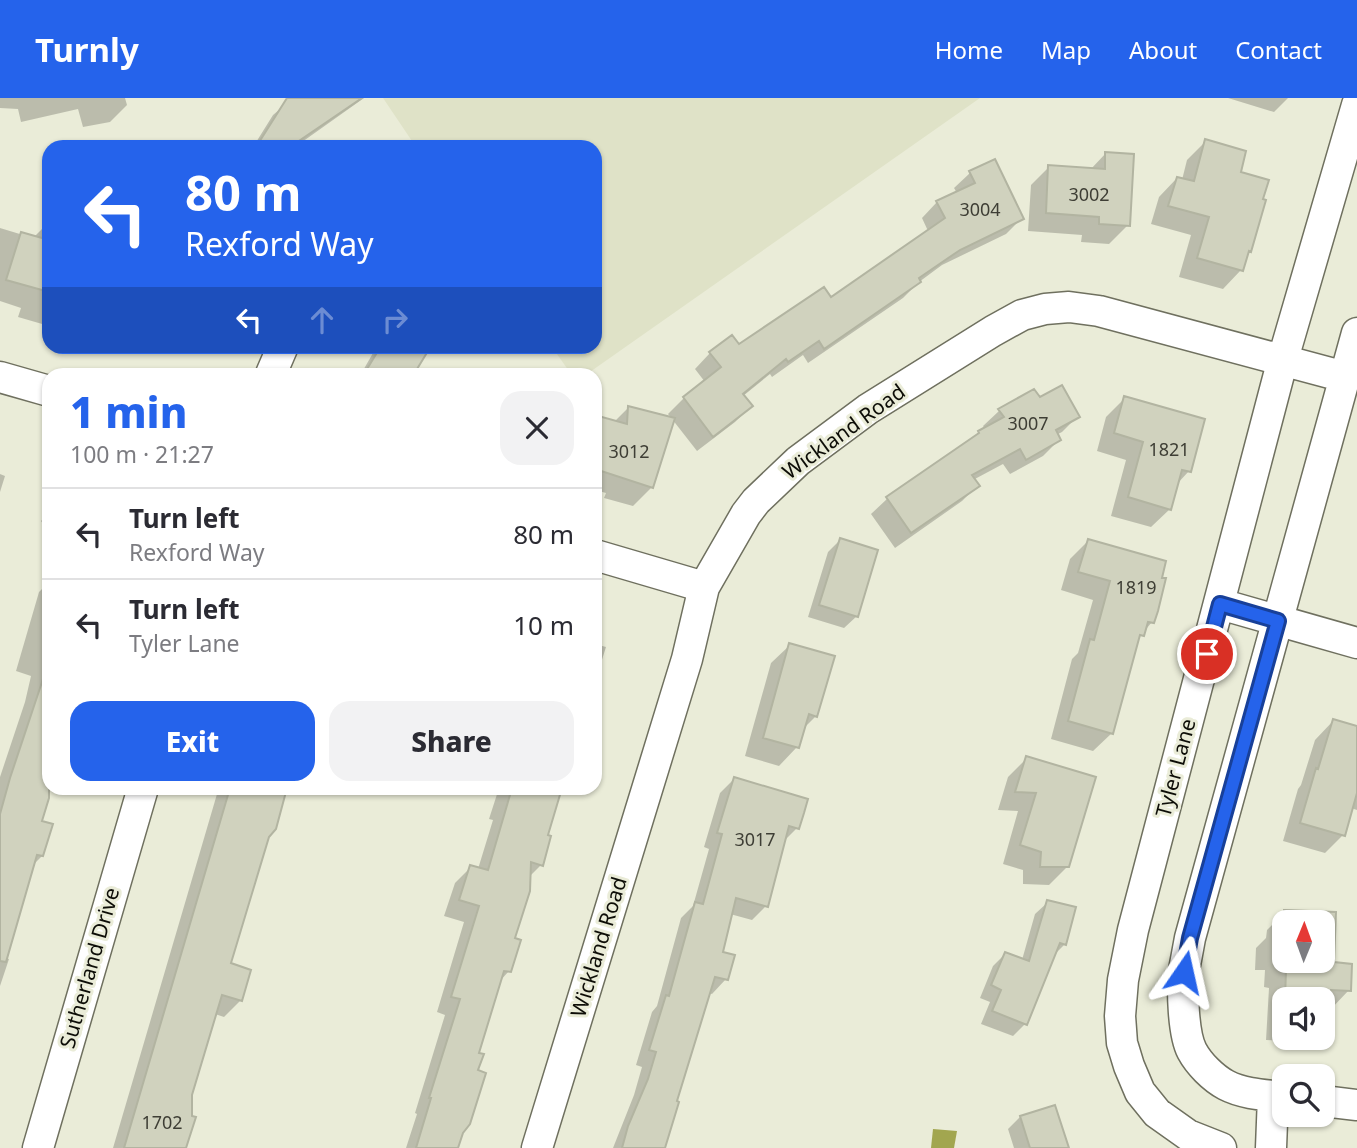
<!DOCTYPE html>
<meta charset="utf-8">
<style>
:root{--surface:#fff;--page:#f2f2f3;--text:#2b2b33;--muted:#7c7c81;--line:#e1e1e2;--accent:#2563eb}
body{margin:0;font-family:"Noto Sans",sans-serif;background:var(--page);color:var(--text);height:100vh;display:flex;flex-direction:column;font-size:26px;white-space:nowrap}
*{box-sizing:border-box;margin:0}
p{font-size:23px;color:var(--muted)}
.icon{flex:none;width:38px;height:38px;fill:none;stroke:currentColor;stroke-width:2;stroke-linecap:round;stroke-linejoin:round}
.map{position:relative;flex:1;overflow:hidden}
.side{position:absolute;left:42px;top:270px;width:560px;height:427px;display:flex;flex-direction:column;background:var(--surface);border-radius:21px;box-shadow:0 2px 5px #0004}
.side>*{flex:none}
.top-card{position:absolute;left:42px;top:42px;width:560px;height:214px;border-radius:21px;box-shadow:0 2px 5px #0004;background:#2563eb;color:#fff;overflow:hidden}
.needle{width:46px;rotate:1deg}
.buttons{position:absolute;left:1272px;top:812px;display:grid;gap:14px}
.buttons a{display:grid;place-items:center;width:63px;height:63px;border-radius:14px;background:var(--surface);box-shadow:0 2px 5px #0004;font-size:35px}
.pin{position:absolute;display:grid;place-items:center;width:60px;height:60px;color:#fff;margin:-30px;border:4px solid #fff;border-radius:50%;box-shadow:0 2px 7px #0007}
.me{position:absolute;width:77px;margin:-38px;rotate:11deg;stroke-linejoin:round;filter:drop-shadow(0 0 5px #0008)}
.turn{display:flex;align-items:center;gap:24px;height:147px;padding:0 28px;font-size:32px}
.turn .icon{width:91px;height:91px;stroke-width:2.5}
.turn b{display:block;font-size:49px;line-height:60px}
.lanes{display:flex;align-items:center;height:66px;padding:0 28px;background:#0003;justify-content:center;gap:35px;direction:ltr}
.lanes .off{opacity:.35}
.round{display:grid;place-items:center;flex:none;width:74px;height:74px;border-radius:21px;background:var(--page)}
.headline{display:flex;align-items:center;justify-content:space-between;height:119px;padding:0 28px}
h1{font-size:42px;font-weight:800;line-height:52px;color:var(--accent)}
.button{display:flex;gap:14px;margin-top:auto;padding:14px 28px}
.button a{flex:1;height:80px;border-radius:21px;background:var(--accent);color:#fff;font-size:28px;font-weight:800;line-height:80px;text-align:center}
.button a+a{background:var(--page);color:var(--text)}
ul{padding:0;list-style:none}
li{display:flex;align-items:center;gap:21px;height:91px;padding:0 28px;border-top:2px solid var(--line)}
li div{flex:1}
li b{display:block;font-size:26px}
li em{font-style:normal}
header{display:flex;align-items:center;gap:42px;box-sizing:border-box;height:98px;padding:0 35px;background:var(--accent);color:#fff}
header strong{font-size:33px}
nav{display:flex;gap:38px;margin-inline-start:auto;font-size:24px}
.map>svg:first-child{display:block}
</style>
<header>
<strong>Turnly</strong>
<nav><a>Home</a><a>Map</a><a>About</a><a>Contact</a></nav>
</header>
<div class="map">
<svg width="1357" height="1050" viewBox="0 0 1357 1050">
<rect width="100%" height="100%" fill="#eaecd8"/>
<path fill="#dfe2c7" d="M383,0H980L587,276H571L552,249L595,248V49H416Z"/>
<path fill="#a2a64f" d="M933,1031L957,1033L954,1050H931Z"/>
<path fill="#0003" fill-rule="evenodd" d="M0,0H125L127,7L110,24L83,29L78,11L21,24L18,11L0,10Z
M293,0H364L295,49H253L273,17Z
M1228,0H1288L1274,14Z
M1206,43L1238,75L1250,153L1245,158L1241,172L1223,191L1179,179L1191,137L1151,126L1159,99L1177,80L1182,82L1187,62Z
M1106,55L1128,127L1109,146L1081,144L1082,137L1028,133L1031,87L1049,69L1090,72Z
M995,63L1022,120L1006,136L942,167L919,184L903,200L808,265L803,257L772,279L770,276L743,298L751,308L735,324L697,353L672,321L652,389L633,408L604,400L606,395L595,392V319L614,324L628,310L672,321L668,316L684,300L705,284L695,271L710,255L739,249L830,201L928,133L922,120L937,104L957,95L954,90L970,75Z
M49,124V228L18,219L21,210L0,203V130L33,140Z
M377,248H419L426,253L413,276H361Z
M1033,293L1039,302L1078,318L1062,334L1056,337L1059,342L1043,358L1010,376L1003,366L973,382L977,388L962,403L895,450L871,416L887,401L970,344L979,334L985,331L983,328L999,313Z
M1125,300L1189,373L1177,386L1170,411L1151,429L1111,418L1126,362L1097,353L1106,319Z
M0,376L5,378L0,394Z
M49,415V434L41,423Z
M840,442L857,518L844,530L808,519L828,454Z
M1088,443L1152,524L1136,543L1112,635L1093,653L1051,641L1072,561L1078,555L1093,502L1061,492L1070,461Z
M49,484V682L46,692L50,693L40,724L42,758L33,767L5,860L9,861L0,888V679L25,604L31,578L16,573L39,494Z
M595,546L606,549L595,584Z
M790,547L816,618L803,631L797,649L779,668L745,658L771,565Z
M1333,623L1357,630V712L1351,710L1343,737L1325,755L1283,743L1298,691L1301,687L1315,642Z
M1027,660L1068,768L1049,787L1023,786V772L1003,766L1018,713L998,712L1008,679Z
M734,681L797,730L783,744L766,808L752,822L730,816L721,856L726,881L712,896L708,895L675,1005L663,1050H613L634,997L642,969L636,967L652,914L657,908L681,820L693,808L709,751L704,749L720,695Z
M224,690H286L274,730L268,738L229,866L241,902L224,919L215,916L191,997L184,1050H113L217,696Z
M499,690H561L546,738L541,767L529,779L513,841L509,873L499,884L448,1050H406L417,1016L415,1015L445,917L437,914L464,824L444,818L455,785L471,769L478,771L493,722L489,721Z
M1048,804L1065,846L1053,858L1025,926L1013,938L981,926L990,904L980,900L993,868L1005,856L1022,862L1035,816Z
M1285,814L1335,816L1333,866L1349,892L1331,911H1329L1328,926L1323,931V901H1284V940H1314L1310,944L1266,942L1269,890L1264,889L1265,872H1255L1256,850L1266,840L1267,832ZM1284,824H1323V863H1284Z
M1020,1019L1067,1050H1014L1008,1031Z"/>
<path fill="#d0d2be" stroke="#b2b4a1" stroke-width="2" fill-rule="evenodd" d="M287,0H362L290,49H256Z
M1205,41L1246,53L1241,74L1269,82L1263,101L1266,102L1251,154L1249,153L1243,173L1197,160L1209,119L1168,108L1177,79L1194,83Z
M1105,54L1134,56L1130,128L1099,126V119L1046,115L1048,67L1105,71Z
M995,61L1024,121L960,152L919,180L921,184L824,251L819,243L788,264L786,261L743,296L753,308L713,339L683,299L721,269L709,254L732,237L739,246L824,189L831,199L945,120L936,103L975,85L969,73Z
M21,134L49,142V194L6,182Z
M381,248H431L414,276H364Z
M1062,287L1080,319L1056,332L1061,342L1026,362L1020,351L972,377L980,388L911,435L886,399L979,335L978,333L1004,319L998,311L1034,291L1040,299Z
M1124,298L1205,321L1191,374L1182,372L1171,412L1128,399L1143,344L1114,335Z
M628,308L675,320L653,390L595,371V317L627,326Z
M840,440L878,452L858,519L819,507Z
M1088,441L1166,463L1162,480H1166L1158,513L1154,525L1148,524L1144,538L1140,537L1113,636L1068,623L1090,541L1094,542L1110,483L1078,474Z
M789,545L835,558L817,619L809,616L799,650L763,640Z
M44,578L49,579V700L42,723L53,726L43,758L37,757L6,864L0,863V716L10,680Z
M1333,621L1357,628V695L1345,738L1300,725L1316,670L1318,671Z
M1026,658L1096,679L1069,769H1040L1041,754L1020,747L1036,695L1015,694Z
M734,679L808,701L804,715L799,731L789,728L768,809L736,800L723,854L735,857L728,882L715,879L677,1003L679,1004L665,1050H622L628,1028L648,981L656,954L649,952L666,897L669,898L695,804L703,806L722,736L717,735Z
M230,690H287L276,731L269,739L231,865L251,872L242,903L222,897L192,997V1018L196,1019L186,1050H124Z
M512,690H562L548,737L551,738L543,768L531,764L530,793L515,840L521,842L511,874L504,873L479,955L484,956L478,972L486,975L470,1026L463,1035L458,1050H416L431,1000H429L460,901L451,899L479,808L459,802L470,767L488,772Z
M1047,802L1076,809L1066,847L1060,845L1027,927L992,913L1001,892L991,887L1005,854L1029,863Z
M1284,812L1336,814L1334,864L1352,866L1351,893L1331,892L1330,926L1323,925V901H1285L1286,872H1281L1282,854H1273L1274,830H1284ZM1284,824H1323V863H1284Z
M1055,1007L1069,1050H1030L1020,1018Z"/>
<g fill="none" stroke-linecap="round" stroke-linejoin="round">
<defs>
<path id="street" d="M271,276L283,248
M0,279L49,293
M595,457L704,489
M1220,506L1357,545
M1284,999C1265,997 1243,996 1226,987C1213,980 1199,966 1192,953C1183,936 1182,892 1184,872C1186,862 1188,851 1190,840L1357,235
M1323,1003L1357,1007
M38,1050L143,690
M537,1050L687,561L704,489L746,416L756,403L798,363L868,311L993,233L1022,217L1045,211L1069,209L1099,213L1345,279
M1221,1050L1188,1037L1157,1015L1140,994L1129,968L1122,945L1120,918L1123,882L1133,832L1283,261L1357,7
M1271,1050L1273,998"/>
</defs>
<use href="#street" stroke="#6f705f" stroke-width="33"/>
<use href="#street" stroke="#fff" stroke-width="30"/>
</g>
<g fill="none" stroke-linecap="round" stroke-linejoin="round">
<defs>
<path id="route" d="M1184,874L1190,840L1278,523L1220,506L1207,556"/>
</defs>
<use href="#route" stroke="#184099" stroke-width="18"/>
<use href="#route" stroke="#2563eb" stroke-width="12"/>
</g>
<g text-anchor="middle" stroke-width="6" stroke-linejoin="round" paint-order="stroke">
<g font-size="18" fill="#3e3e35">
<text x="1089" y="103">3002</text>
<text x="980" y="118">3004</text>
<text x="1028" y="332">3007</text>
<text x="1169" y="358">1821</text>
<text x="629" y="360">3012</text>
<text x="1136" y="496">1819</text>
<text x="755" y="748">3017</text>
<text x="162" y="1031">1702</text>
</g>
<g font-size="21" fill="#0d0d07" stroke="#eaecd8">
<text transform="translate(844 334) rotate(-36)" y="7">Wickland Road</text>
<text transform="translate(1176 670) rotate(-75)" y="7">Tyler Lane</text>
<text transform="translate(599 849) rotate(-73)" y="7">Wickland Road</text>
<text transform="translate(90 870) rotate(-74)" y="7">Sutherland Drive</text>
</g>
</g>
</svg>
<div class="buttons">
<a><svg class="needle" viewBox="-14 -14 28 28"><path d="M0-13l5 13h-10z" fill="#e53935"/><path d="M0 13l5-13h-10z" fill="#7c7c81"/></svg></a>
<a><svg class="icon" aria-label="sound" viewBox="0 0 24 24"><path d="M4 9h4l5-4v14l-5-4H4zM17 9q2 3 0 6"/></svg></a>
<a><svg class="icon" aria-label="search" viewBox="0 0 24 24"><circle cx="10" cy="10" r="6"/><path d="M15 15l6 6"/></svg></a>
</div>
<div class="pin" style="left:1207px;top:556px;background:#d93025"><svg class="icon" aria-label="arrive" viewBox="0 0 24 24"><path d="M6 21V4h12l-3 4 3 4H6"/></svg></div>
<svg class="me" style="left:1184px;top:874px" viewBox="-20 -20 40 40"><path d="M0-17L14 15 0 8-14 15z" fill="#2563eb" stroke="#fff" stroke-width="4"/></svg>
<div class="top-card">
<div class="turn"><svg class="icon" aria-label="left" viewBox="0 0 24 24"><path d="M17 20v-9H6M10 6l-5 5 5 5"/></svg><div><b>80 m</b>Rexford Way</div></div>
<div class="lanes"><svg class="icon" aria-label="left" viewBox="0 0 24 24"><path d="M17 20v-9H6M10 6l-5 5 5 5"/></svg><svg class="icon off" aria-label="ahead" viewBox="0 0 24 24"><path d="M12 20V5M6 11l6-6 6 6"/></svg><svg class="icon off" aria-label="right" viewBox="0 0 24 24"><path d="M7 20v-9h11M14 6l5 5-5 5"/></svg></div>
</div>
<section class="side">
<div class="headline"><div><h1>1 min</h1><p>100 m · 21:27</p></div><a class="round"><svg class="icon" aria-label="close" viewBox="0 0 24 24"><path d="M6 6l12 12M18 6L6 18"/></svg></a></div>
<ul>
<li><svg class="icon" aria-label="left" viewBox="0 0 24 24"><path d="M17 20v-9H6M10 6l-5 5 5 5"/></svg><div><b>Turn left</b><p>Rexford Way</p></div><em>80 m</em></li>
<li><svg class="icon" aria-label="left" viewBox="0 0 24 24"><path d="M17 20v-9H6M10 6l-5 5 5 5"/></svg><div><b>Turn left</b><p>Tyler Lane</p></div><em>10 m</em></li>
</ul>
<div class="button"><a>Exit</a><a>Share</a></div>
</section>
</div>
